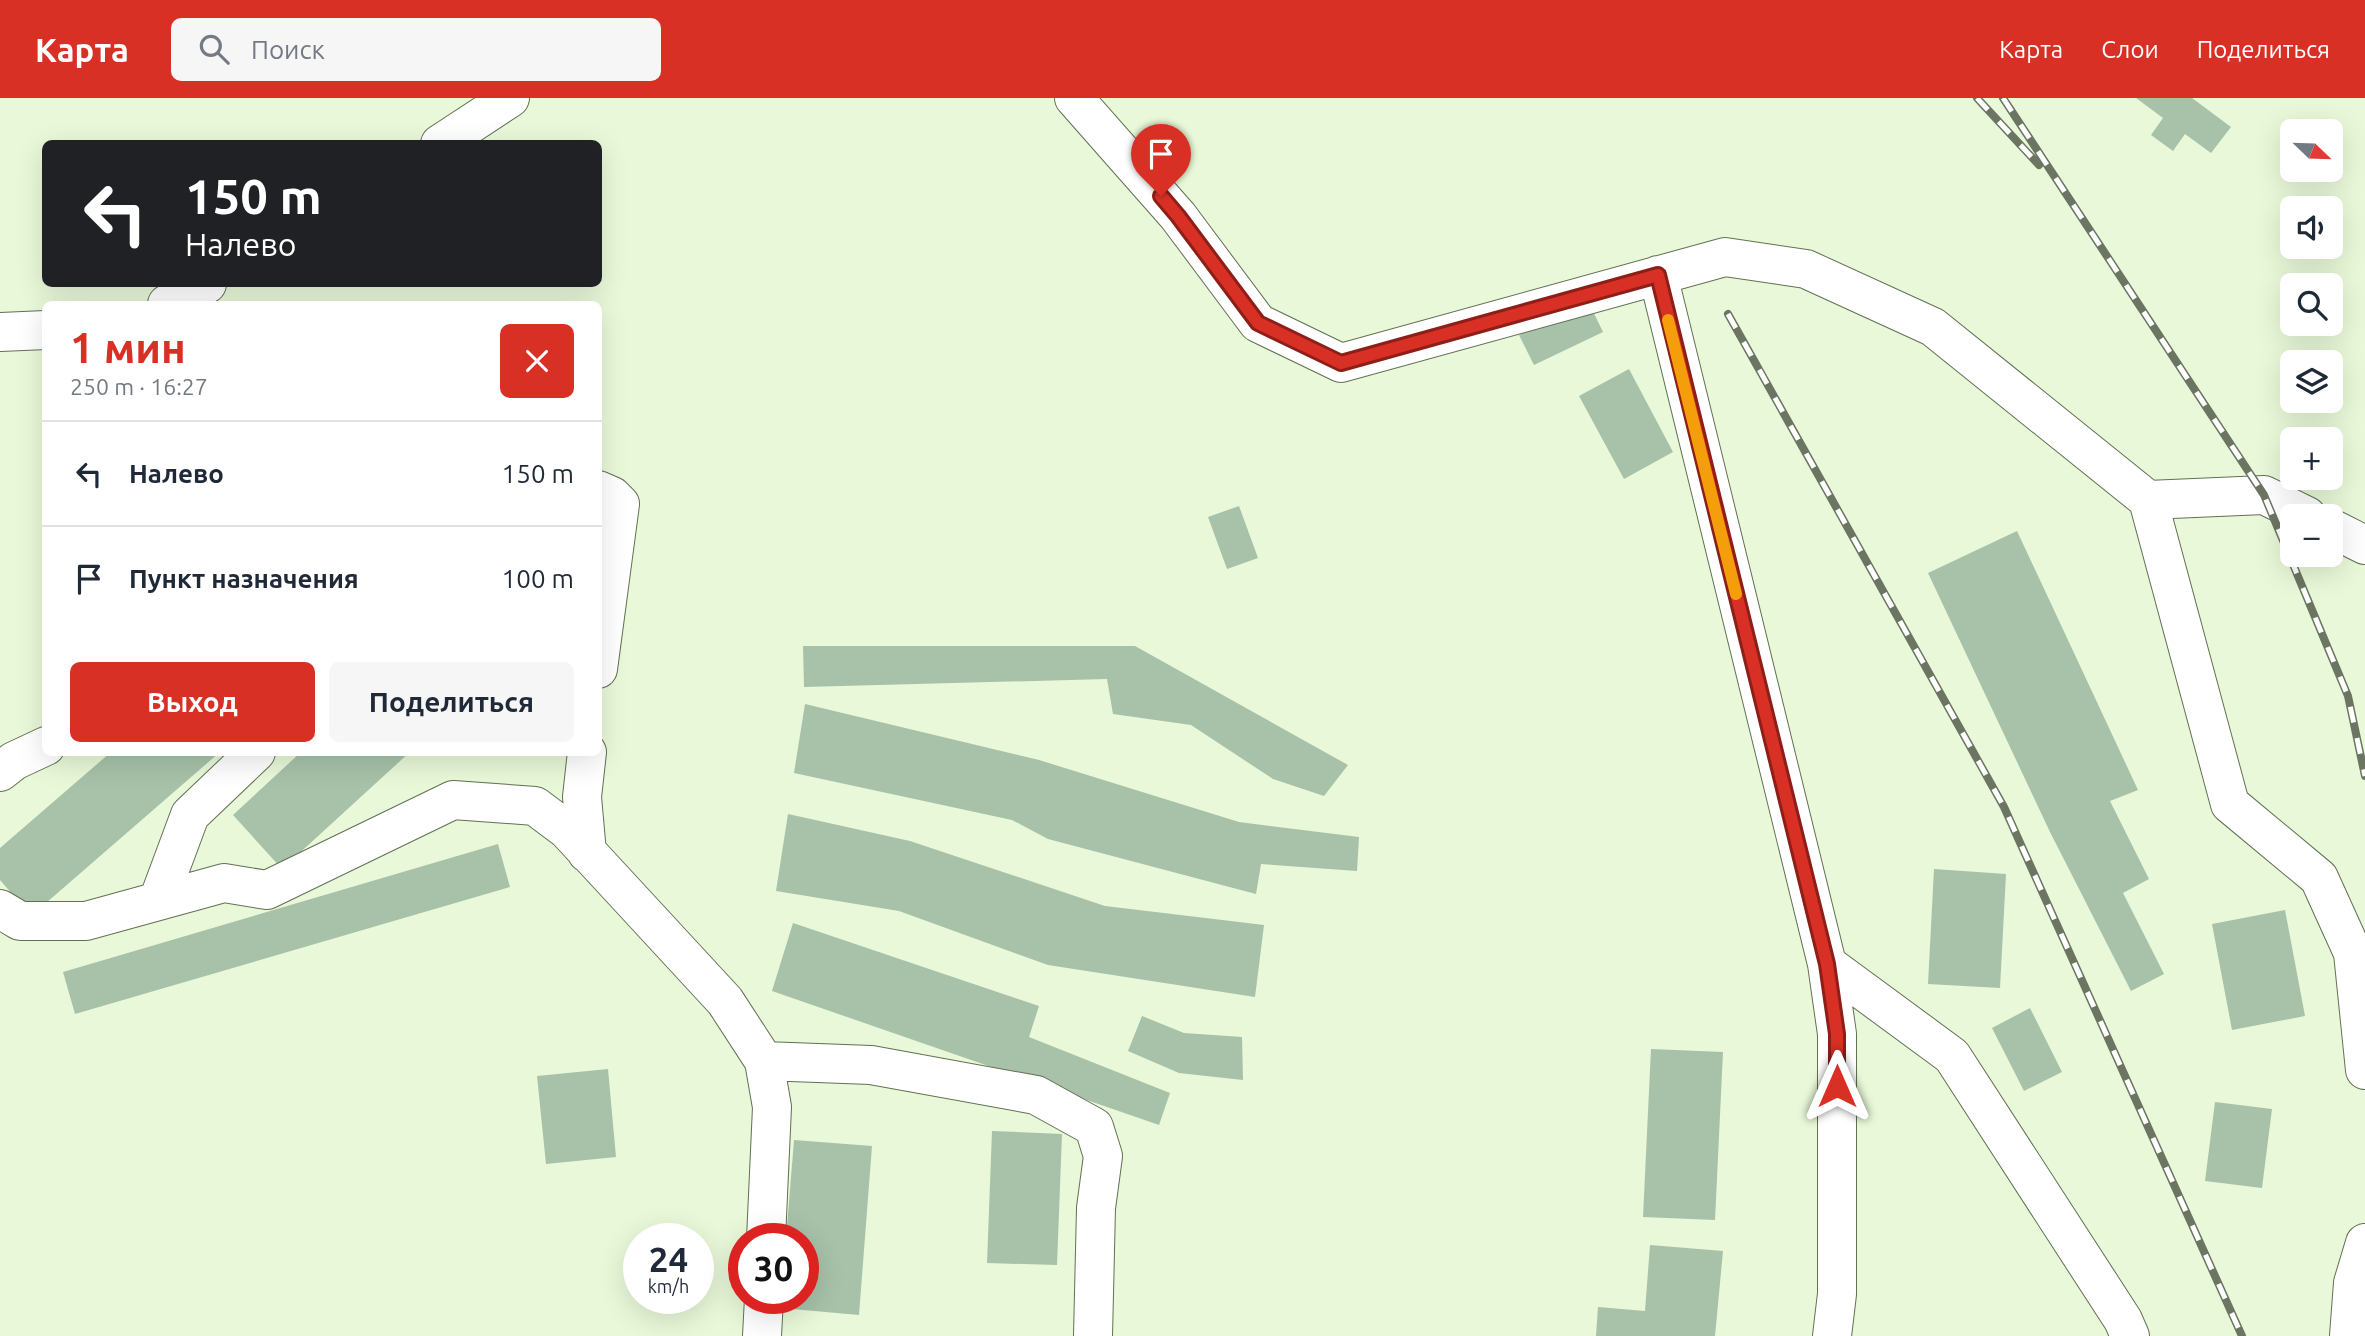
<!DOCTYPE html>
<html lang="ru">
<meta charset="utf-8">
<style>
:root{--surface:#fff;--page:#f6f6f7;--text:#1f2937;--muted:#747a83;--line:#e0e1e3;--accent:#d93025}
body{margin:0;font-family:Ubuntu,sans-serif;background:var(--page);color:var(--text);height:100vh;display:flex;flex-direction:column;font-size:26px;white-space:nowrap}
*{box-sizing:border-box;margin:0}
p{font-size:23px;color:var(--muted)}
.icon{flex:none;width:38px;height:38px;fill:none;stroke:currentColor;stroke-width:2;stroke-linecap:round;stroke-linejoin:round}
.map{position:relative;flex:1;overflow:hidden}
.details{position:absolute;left:42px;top:203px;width:560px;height:455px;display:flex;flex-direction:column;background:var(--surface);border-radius:10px;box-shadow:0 7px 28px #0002}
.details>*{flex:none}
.top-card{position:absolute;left:42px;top:42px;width:560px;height:147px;border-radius:10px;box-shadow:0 7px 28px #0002;background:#202124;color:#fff;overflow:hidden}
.needle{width:46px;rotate:113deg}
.buttons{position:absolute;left:2280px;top:21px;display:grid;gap:14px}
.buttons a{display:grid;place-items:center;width:63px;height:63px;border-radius:10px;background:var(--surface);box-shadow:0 7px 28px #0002;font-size:35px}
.speed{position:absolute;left:623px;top:1125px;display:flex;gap:14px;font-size:35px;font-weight:700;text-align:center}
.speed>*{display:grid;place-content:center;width:91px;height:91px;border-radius:50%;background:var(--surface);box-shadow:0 7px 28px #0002;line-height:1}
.speed small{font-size:18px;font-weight:400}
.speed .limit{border:10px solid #d22;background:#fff;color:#111}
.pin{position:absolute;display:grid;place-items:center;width:60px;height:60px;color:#fff;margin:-72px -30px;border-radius:50% 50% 50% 0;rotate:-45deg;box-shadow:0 0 7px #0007}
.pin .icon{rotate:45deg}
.me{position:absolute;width:77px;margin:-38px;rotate:0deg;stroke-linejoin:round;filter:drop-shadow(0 0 5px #0008)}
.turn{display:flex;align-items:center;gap:24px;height:147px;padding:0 28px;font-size:32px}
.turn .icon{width:91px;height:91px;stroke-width:2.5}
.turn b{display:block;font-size:49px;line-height:60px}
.round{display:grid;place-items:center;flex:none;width:74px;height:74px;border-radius:10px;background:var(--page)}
.summary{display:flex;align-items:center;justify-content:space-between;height:119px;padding:0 28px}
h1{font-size:42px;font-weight:700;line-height:52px;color:var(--accent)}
.action{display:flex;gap:14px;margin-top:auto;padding:14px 28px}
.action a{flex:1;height:80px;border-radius:10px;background:var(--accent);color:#fff;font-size:28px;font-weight:700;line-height:80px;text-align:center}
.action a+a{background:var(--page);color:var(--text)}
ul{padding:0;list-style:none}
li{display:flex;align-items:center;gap:21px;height:105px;padding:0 28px;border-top:2px solid var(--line)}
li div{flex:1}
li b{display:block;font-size:26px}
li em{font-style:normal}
header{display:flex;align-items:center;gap:42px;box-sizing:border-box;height:98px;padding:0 35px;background:var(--accent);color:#fff}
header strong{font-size:33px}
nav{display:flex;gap:38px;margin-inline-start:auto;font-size:24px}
.search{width:490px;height:63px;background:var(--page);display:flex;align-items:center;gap:18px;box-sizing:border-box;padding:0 24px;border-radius:10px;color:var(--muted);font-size:26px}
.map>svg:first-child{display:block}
</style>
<header>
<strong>Карта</strong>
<div class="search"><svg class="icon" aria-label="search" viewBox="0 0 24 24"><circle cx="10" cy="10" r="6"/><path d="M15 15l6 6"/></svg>Поиск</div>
<nav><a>Карта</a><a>Слои</a><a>Поделиться</a></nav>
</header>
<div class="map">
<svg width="2365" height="1238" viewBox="0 0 2365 1238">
<rect width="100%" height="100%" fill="#e8f8d8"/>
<path fill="#a7c2a9" d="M2136,0H2192L2231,29L2211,55L2185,36L2173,53L2151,37L2163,20Z
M1588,203L1603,234L1534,267L1519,237Z
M1629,271L1673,354L1624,381L1579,298Z
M1239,408L1258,460L1227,471L1208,419Z
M2017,433L2138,692L2110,703L2149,781L2123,795L2164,876L2131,893L2050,734L1928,475Z
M803,548H1135L1348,667L1324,698L1273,681L1191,627L1113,616L1107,581L804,589Z
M805,606L1039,662L1239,724L1359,739L1357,773L1261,766L1256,796L1048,741L1012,722L794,675Z
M111,654H220L31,818L0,782V750Z
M301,654H410L282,771L233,717Z
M788,716L910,743L1105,808L1264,827L1255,899L1048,867L899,813L776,793Z
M498,746L510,789L75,916L63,874Z
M1934,771L2006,776L2000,890L1928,886Z
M2285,812L2305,918L2232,932L2212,826Z
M793,825L1039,908L1029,939L1170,995L1159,1027L772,893Z
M2030,910L2062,974L2024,993L1992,930Z
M1142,918L1184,935L1242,939L1243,982L1179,975L1128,953Z
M1651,951L1723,954L1715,1122L1643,1119Z
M608,971L616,1059L546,1066L537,978Z
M2215,1004L2272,1011L2262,1090L2205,1083Z
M992,1033L1062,1036L1057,1167L987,1165Z
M794,1042L872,1048L859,1217L781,1210V1200H803V1141H786Z
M1650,1147L1723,1153L1715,1238H1596L1598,1209L1645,1213Z"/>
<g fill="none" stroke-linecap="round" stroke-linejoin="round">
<defs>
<path id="minor" d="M1074,0L1178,118L1258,225L1341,265L1725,159L1806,171L1933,229L2148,402L2264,397L2307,418
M440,46L510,0
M1658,177L1827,866L1837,936V1196L1832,1238
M167,206L207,186
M0,234L46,232
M598,392L612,398L620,406L598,571
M2148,402L2230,706L2319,780L2353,855L2365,972
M2331,430L2365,447
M0,674L14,663L46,648
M587,755L582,699L587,654
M158,803L190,717L256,654
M0,811L20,823H86L224,785L267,792L453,702L535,708L567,732L725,903L764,963L772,1009L766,1141
M1827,866L1952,958L2123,1222L2130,1238
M764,963L871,967L1036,997L1094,1029L1103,1058L1096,1110L1093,1238
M762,1238L764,1200
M2349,1238L2353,1185L2365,1145"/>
</defs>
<use href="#minor" stroke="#627054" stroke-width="40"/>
<use href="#minor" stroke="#fff" stroke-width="38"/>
<defs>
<path id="rail" d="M1977,0L2039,67
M2003,0L2264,397L2348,598L2365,678
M1728,216L2004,709L2242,1238"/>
</defs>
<use href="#rail" stroke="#6b7561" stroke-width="8"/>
<use href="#rail" stroke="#fefefe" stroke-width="5" stroke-dasharray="16" stroke-linecap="butt"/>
</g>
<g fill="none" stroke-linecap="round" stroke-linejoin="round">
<defs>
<path id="route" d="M1161,98L1178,118L1258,225L1341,265L1658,177L1827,866L1837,936V988"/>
</defs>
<use href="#route" stroke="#8d1f18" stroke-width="18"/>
<use href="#route" stroke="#d93025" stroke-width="12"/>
<path stroke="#f59e0b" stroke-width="12" d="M1668,222L1736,496"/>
</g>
</svg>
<div class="buttons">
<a><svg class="needle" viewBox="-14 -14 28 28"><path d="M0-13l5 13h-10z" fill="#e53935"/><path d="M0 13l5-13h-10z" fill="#747a83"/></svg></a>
<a><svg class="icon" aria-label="sound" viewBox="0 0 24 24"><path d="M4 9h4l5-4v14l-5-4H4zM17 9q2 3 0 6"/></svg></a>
<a><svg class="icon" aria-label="search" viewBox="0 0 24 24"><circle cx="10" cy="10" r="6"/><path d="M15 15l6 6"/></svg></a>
<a><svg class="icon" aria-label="layers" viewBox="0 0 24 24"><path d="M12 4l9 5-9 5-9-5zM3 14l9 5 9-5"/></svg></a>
<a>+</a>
<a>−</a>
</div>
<div class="speed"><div>24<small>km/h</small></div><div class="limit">30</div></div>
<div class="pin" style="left:1161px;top:98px;background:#d93025"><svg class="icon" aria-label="arrive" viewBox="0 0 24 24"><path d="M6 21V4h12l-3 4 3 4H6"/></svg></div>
<svg class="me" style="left:1837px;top:988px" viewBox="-20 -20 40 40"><path d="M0-17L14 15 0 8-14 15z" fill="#d93025" stroke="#fff" stroke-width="4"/></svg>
<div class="top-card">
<div class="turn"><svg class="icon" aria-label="left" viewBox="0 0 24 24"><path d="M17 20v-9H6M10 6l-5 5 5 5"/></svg><div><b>150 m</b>Налево</div></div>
</div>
<section class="details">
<div class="summary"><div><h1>1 мин</h1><p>250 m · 16:27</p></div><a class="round" style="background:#d93025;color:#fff"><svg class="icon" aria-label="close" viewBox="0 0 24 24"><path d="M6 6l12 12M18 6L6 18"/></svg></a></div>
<ul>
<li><svg class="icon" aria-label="left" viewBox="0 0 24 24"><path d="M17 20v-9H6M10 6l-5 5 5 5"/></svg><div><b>Налево</b></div><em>150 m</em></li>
<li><svg class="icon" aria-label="arrive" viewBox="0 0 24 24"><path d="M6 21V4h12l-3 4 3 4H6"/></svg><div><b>Пункт назначения</b></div><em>100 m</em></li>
</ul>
<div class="action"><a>Выход</a><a>Поделиться</a></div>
</section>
</div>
